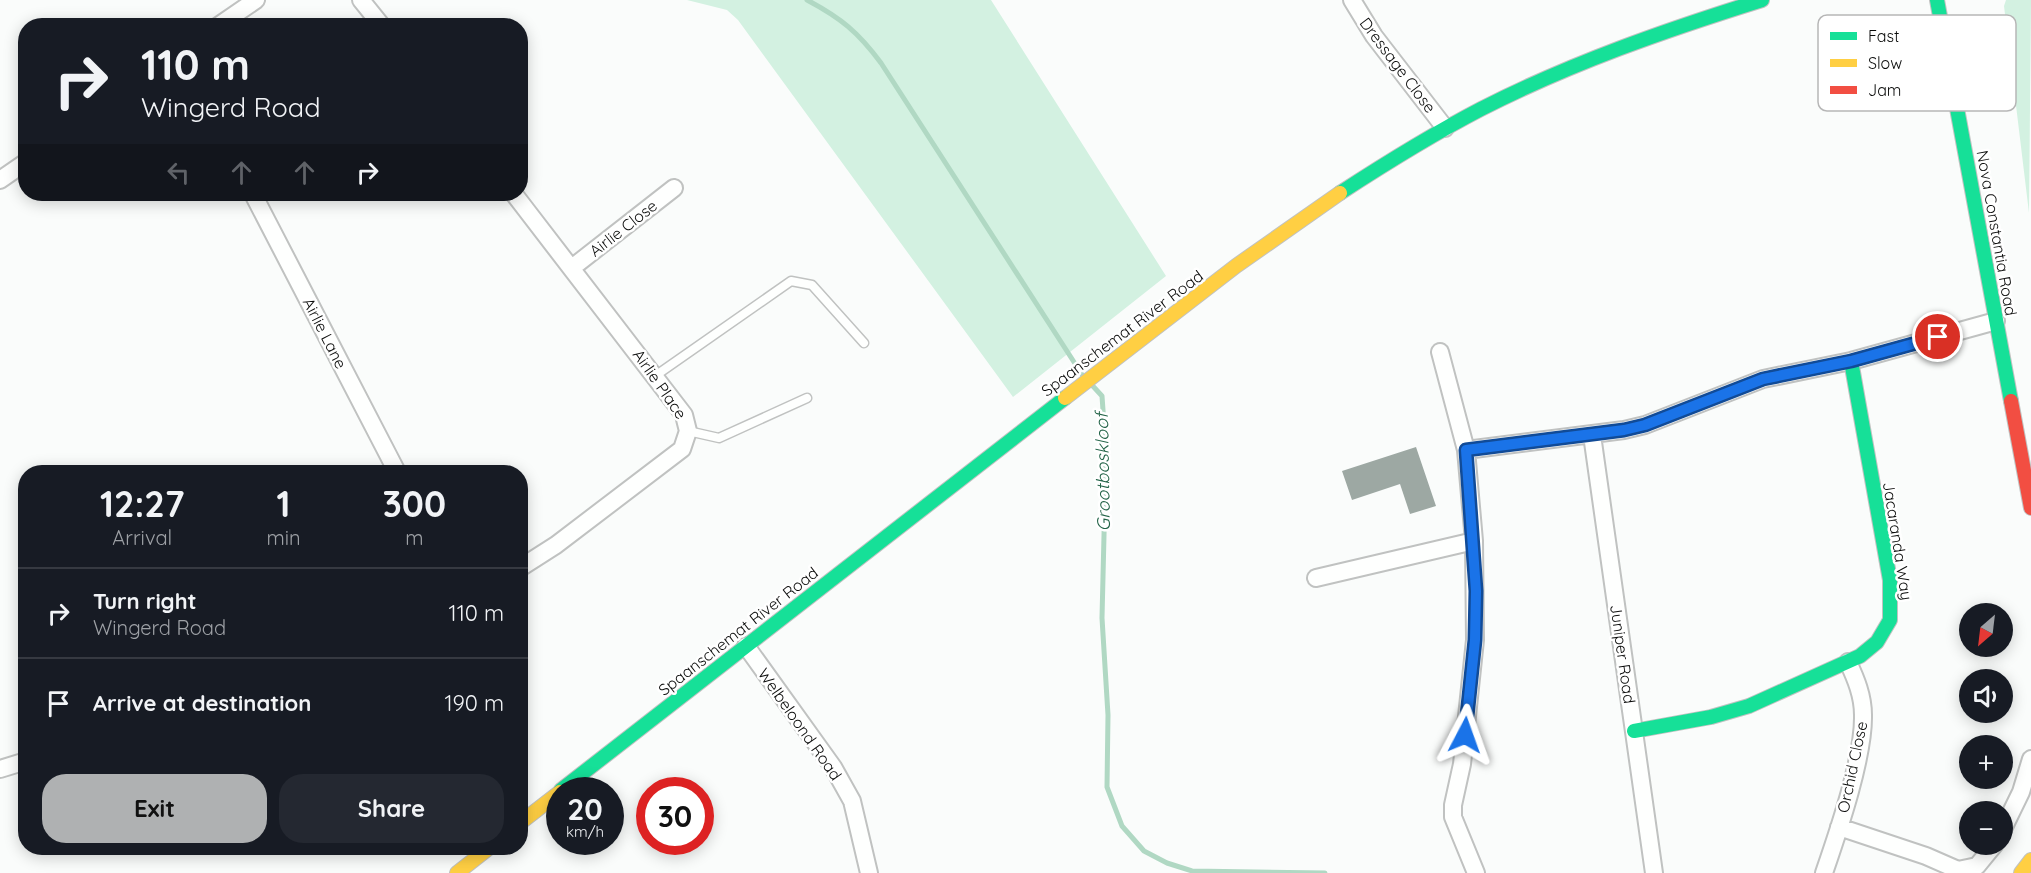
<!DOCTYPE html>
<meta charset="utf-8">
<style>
:root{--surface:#171b24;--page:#242831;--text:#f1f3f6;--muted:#9ea1a6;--line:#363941;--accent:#afb1b2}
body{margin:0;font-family:Quicksand,sans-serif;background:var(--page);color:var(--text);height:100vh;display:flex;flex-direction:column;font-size:22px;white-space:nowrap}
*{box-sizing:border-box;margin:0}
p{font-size:20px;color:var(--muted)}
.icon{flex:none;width:33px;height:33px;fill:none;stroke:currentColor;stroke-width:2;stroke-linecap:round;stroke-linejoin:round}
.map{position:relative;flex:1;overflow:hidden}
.panel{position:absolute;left:18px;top:465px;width:510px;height:390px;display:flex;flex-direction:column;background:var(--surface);border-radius:24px;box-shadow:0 3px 15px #0003}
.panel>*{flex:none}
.banner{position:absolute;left:18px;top:18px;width:510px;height:183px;border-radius:24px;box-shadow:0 3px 15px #0003;background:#171b24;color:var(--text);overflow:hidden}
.needle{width:39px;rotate:208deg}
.tools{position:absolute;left:1959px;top:603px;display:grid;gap:12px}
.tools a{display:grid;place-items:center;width:54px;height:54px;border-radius:50%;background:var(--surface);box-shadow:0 3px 15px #0003;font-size:30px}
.speed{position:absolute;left:546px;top:777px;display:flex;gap:12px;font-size:30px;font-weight:700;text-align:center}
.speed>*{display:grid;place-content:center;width:78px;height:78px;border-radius:50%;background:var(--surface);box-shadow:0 3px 15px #0003;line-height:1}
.speed small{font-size:15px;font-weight:400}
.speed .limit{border:9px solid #d22;background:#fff;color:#111}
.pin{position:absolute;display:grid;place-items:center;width:51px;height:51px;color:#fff;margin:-26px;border:3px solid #fff;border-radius:50%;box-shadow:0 2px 6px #0007}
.me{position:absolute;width:66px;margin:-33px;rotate:4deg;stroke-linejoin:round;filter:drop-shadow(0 0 4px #0008)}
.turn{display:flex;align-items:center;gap:21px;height:126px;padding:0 24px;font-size:27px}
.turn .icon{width:78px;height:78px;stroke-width:2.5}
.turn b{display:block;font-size:42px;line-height:51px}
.lanes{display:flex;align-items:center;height:57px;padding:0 24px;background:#0003;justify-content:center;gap:30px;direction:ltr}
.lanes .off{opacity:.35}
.eta{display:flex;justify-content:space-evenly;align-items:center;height:102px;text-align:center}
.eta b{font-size:36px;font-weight:800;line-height:42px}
.primary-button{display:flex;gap:12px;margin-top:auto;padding:12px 24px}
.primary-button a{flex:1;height:69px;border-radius:24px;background:var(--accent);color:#111;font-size:24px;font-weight:800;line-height:69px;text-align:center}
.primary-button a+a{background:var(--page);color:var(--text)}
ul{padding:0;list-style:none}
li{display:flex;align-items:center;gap:18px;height:90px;padding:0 24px;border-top:2px solid var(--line)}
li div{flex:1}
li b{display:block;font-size:22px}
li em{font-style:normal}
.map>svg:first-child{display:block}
</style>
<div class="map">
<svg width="2031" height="873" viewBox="0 0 2031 873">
<rect width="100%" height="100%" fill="#fafcfb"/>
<path fill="#d3f1e1" d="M687,0H991L1166,276L1013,397L738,20L727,10Z
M2006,0H2031L2029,213L2004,6Z"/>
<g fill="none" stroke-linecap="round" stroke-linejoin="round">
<path stroke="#b0d8c3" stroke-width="5" d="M807,0C841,18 858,32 881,63L1083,376
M1091,384L1102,396L1106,453L1102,618L1108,715L1107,787L1122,826L1144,851L1167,863L1192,871L1325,873"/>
</g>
<path fill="#9da8a3" d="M1416,447L1436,506L1410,514L1400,484L1352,500L1342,471Z"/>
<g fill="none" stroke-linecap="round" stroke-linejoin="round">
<defs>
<path id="lane" d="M655,376L791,281L812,285L864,343
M688,431L719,438L807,398"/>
<path id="street" d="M361,0L382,26
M1352,0L1374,36L1445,128
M218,26L256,0
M0,180L26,162
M253,194L397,472
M514,194L684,415L688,431L682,449L556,545L520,568
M573,267L674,188
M1440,352L1466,450L1474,541L1475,640L1462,764L1453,805V817L1476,873
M1592,435L1654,873
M1466,450L1624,430L1645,425L1763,379L1851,361L1996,321
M1316,578L1474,541
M746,646L833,767L852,801L869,873
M0,769L26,761
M1839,827L1926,856L1958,870L1977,866L1995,844
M2002,831L2021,792L2031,759
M1824,873C1838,832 1864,757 1863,715C1863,696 1856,679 1848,662"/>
<path id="fast" d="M1937,0L2011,401
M1340,193C1386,163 1433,134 1481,109C1571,63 1666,30 1762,0
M1634,731L1711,717L1749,706L1860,656L1877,642L1890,620V580L1851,361
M561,790L1065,398"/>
<path id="slow" d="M1065,398L1236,266L1340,193
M520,823L560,792
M457,873L489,848
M2021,873L2031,860"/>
<path id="jam" d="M2011,401L2031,508"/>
</defs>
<use href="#lane" stroke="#c0c2c1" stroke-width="11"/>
<use href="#street" stroke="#c0c2c1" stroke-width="20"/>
<use href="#fast" stroke="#c0c2c1" stroke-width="16"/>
<use href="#slow" stroke="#c0c2c1" stroke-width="16"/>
<use href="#jam" stroke="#c0c2c1" stroke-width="16"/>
<use href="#lane" stroke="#fefffe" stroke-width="8"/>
<use href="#street" stroke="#fefffe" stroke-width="16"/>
<use href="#fast" stroke="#16e098" stroke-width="14"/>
<use href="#slow" stroke="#ffcf43" stroke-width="14"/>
<use href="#jam" stroke="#f24e42" stroke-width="14"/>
</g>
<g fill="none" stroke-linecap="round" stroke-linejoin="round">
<defs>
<path id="route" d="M1465,735L1475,640L1476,591L1466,450L1624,430L1645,425L1763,379L1851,361L1938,337"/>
</defs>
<use href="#route" stroke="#114b97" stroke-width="15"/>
<use href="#route" stroke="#1a73e8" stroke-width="10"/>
</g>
<g text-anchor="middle" stroke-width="5" stroke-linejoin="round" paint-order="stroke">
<g font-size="16" fill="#0b0c0b" stroke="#fff">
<text transform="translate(1398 65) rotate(53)" y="6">Dressage Close</text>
<text transform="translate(623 228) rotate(-38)" y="6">Airlie Close</text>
<text transform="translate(1997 233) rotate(80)" y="6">Nova Constantia Road</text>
<text transform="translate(325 333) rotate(63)" y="6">Airlie Lane</text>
<text transform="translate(1122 333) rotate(-37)" y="6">Spaanschemat River Road</text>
<text transform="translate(660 384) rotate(55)" y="6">Airlie Place</text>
<text transform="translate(1898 541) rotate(81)" y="6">Jacaranda Way</text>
<text transform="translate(738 631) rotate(-38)" y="6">Spaanschemat River Road</text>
<text transform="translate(1623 654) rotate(82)" y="6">Juniper Road</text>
<text transform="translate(800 724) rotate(55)" y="6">Welbeloond Road</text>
<text transform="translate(1852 767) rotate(-78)" y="6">Orchid Close</text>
</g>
<g font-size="18" font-style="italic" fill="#226347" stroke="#fff">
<text transform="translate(1103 472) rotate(-91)" y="6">Grootboskloof</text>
</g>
</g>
<rect x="1818" y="15" width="198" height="96" rx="9" fill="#fff" stroke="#b6b6b6" stroke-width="1.5"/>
<rect x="1830" y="32" width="27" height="8" fill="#16e098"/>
<rect x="1830" y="59" width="27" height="8" fill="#ffcf43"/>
<rect x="1830" y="86" width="27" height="8" fill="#f24e42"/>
<g font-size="16" fill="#0b0c0b">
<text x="1868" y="42">Fast</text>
<text x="1868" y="69">Slow</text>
<text x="1868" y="96">Jam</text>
</g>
</svg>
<div class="tools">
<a><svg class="needle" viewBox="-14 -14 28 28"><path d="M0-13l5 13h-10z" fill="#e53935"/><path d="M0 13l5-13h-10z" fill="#9ea1a6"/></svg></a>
<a><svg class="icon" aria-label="sound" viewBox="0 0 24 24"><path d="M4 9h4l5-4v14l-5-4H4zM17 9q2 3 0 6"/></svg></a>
<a>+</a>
<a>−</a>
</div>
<div class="speed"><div>20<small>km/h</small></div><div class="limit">30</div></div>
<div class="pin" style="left:1938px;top:337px;background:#d93025"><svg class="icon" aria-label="arrive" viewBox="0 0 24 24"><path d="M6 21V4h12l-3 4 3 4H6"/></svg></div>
<svg class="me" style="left:1465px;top:735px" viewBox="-20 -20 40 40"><path d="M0-17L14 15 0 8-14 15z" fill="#1a73e8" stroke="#fff" stroke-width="4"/></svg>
<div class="banner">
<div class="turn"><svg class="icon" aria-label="right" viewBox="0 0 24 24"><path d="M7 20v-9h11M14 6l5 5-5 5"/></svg><div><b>110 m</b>Wingerd Road</div></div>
<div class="lanes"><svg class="icon off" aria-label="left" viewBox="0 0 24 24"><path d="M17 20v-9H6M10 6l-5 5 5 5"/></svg><svg class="icon off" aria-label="ahead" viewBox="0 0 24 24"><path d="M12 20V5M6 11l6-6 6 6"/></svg><svg class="icon off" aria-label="ahead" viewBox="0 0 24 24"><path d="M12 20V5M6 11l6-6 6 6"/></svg><svg class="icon" aria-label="right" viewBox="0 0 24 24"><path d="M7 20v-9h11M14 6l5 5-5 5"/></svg></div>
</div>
<section class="panel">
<div class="eta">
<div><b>12:27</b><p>Arrival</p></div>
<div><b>1</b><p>min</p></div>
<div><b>300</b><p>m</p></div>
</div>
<ul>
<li><svg class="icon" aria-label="right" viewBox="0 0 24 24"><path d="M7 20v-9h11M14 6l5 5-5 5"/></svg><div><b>Turn right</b><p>Wingerd Road</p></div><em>110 m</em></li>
<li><svg class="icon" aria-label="arrive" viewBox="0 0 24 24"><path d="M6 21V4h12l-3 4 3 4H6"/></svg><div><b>Arrive at destination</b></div><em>190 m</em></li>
</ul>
<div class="primary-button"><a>Exit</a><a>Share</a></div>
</section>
</div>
